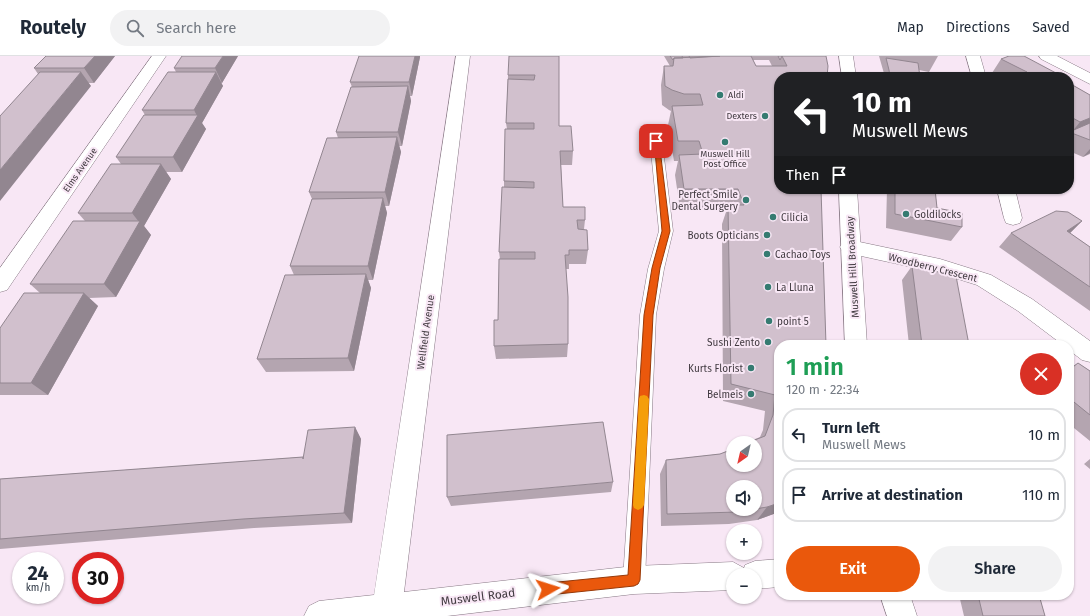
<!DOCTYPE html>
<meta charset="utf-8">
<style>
:root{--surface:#fff;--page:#f2f2f3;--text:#1f2937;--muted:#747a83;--line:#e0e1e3;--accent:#ea580c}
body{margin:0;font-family:"Fira Sans",sans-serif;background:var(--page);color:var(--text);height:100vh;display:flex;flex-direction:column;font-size:15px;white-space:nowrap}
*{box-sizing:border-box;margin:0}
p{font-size:13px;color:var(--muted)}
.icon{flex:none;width:22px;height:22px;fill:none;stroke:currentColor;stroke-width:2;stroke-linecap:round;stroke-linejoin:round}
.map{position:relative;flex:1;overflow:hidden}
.drawer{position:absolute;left:774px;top:284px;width:300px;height:260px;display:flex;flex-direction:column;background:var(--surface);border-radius:16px;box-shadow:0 1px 3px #0004}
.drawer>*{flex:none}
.banner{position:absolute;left:774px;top:16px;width:300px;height:122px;border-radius:16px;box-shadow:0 1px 3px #0004;background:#202124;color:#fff;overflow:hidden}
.needle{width:26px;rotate:214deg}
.tools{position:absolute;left:726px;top:380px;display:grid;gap:8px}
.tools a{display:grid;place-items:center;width:36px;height:36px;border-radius:50%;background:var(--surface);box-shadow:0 1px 3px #0004;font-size:20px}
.speed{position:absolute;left:12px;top:496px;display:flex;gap:8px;font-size:20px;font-weight:700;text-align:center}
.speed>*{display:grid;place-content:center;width:52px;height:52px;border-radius:50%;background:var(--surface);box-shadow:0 1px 3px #0004;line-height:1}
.speed small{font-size:10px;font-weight:400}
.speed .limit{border:6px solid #d22;background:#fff;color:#111}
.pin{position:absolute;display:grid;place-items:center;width:34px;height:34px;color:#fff;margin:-17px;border-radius:8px;box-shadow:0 2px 6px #0006}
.me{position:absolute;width:44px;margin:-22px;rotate:84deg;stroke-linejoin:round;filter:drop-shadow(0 0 3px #0008)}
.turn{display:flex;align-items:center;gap:14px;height:84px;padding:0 12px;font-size:18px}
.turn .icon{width:52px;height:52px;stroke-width:2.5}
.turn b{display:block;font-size:28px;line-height:34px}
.then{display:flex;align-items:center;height:38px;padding:0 12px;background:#0003;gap:8px;font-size:15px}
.round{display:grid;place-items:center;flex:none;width:42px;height:42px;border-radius:21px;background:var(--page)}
.head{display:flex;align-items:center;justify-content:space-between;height:68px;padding:0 12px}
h1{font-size:24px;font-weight:600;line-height:30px;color:#1e9e55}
.action{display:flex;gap:8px;margin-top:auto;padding:8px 12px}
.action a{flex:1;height:46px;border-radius:24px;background:var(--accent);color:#fff;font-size:16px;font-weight:600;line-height:46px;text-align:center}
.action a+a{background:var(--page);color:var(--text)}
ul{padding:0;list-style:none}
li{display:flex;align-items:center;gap:12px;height:54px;margin:0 8px 6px;padding:0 4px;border:2px solid var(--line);border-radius:16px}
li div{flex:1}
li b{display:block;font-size:15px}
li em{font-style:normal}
header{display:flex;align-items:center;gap:24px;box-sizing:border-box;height:56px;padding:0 20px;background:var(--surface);border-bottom:1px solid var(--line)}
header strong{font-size:19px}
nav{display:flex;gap:22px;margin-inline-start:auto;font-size:14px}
.search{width:280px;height:36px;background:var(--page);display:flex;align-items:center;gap:10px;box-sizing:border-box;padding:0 14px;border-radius:22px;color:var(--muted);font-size:15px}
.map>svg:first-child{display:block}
</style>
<header>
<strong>Routely</strong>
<div class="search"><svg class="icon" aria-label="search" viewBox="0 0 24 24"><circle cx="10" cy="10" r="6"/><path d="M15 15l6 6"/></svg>Search here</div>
<nav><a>Map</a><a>Directions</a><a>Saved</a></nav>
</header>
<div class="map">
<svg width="1090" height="560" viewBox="0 0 1090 560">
<rect width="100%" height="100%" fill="#f8e7f5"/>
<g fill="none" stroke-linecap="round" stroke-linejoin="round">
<defs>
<path id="service" d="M656,81L661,82L662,85L673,175L664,213L656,259L645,524L642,532L634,535L626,532L623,524L640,259L648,213L659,175L650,85L651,82Z"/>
<path id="minor" d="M152,0H166L7,234L0,236V212Z
M456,0H470L404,536L634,510L733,506L744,512L745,509L755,505L779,503V531L755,533V519H733V534L634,538L447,560H304L309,550L319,545L374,539Z
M966,0H980L986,21H972Z
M1039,0H1057L1090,17V28L1041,3Z
M997,133H1015L1022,162L1020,167L1013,169L1006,167L1004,162Z
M850,184L940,203L991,219L1032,243L1090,285V306L1082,304L1069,294V289H1063L1018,255L977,229L939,217L843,196L840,191L843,186Z"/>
<path id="secondary" d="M839,0H853L856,21H842Z
M839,133H857L867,289H845Z
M880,539H910L917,560H887Z"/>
</defs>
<use href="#service" stroke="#887985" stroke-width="1"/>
<use href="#minor" stroke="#887985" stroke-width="1"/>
<use href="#secondary" stroke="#887985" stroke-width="1"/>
<use href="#service" fill="#fff" fill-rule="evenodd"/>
<use href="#minor" fill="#fff" fill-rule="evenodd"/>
<use href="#secondary" fill="#fff" fill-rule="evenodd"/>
</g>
<path fill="#b4a5b0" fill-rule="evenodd" d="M46,0H115L94,27H88L91,30L38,18L34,12Z
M238,0L222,27H221L223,30L202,67L206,73L182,116H166L171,123L144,170L151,179L116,241L89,242L98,250L48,339H0V272L40,237L30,228L85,165L78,157L121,108L116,101L145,59L142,54L176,16L174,12Z
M559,0V70L573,95L572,109H561L563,151L585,164L584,173L588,194L586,208H569V213H566L568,288L567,301L496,303L494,290L498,264L500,203L499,196L504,131V125L507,73L506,67L508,19Z
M664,0H826L779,289V456L757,464L729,468L661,470L660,418L666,404L720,398L760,381L763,374L765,355L723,345L722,168L727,153H680L675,119L678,105H674L668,69L671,55L669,54L662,49L661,29L664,10H670ZM753,4H769L772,10H756Z
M879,0H938L929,16L919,14L920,21H885Z
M420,1L412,40H410L411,45L402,90H399L401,96L389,150H385L387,157L373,224H368L371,232L354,315L266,316L257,303L294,219L290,210L312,143L309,136L338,82L336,76L352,31L350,26Z
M1001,3L1056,17L1054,19L1057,21H1000L992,17Z
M1069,27L1090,39V98L1083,101L1069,95Z
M887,133H935L937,152L962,171L951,185L886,172Z
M1082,165L1070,177L1090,191V255L999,191L1011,177Z
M912,210L969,289H909L902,224Z
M1078,307L1090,315V385L1069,368V313Z
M355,371L361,383L352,467L254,472L0,493V423L303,401L304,402Z
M1090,403V413L1084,408Z
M613,426L611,436L451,450L447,441Z
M959,539H1039L1045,560H964Z"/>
<path fill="#928690" d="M95,0H115L94,27L84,12Z
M223,0H238L222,27L215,12Z
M415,0H420V1L412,40L409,26Z
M81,16L91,30L0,145V114Z
M216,16L223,30L202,67L206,73L182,116L173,101L197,60L194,54Z
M408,30L411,45L402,90L398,76Z
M1090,62V72L1071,77L1080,66Z
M397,81L401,96L389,150L385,136Z
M1090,93V97L1083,101Z
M161,108L171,123L144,170L151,179L116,241L104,228L139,166L132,157Z
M383,142L387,157L373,224L368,210Z
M1082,165L1068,179L1067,175Z
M366,218L371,232L354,315L348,302Z
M84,237L98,250L48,339L31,327Z
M355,371L361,383L352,467L344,457Z
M779,447V456L757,464L767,451Z"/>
<path fill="#d1c0cd" stroke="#928690" d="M46,0H95L84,12H34Z
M182,0H223L215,12H174Z
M359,0H415L409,26H350Z
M509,0H559V70H571L573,95H560L563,151H585V164H577L578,173L587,174L588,194H569V199H565L568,241V288L494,290V264H498L499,203H535V196H499L502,131L534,132V126L504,125L505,73H534V67H506L508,23L534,24L535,19H508Z
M670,0H682L683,2H674L673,4Z
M689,0H720L690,2Z
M720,0H751L756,10H787L782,0H826L828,10L827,21H779V133H821L826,289H779V447L767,451L755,453V431H733V453H754L738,456L667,458L666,404L720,398L733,393V409H755V387H747L765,380L773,359L775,339L731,328L728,149H744L738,133H684L679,99L703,98L699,85H678L672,50L703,49L700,38H684L672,34L665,30L664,10H673L674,2Z
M778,0H782L780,4Z
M1009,0H1024L1056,17L1052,18L1057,21H1014L1027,16L1001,3Z
M886,2L918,7L920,21H890L889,14Z
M40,16H81L0,114V60Z
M168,16H216L194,54H142Z
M1069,27L1090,39V62L1080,66L1069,60Z
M408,30L398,76H336L351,31Z
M144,59H198L173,101H116Z
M1090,67V84L1069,76Z
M397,81L385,136H309L327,82Z
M111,108H161L132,157H78Z
M895,133H935L937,152L962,157V171L895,158Z
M383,142L368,210H290L312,143Z
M1056,155L1068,156L1082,165L1067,175L1090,191V231L1011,177Z
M73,165H140L104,228H30Z
M912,210L956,220L969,289H922Z
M366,218L348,302L257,303L285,219Z
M24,237H84L31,327H0V272Z
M1078,307L1090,315V359L1069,342V314Z
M603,366L613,426L447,441V379Z
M355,371L344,457L243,463L0,483V423L303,401V403L308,374Z
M978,539H1039L1045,560H983Z"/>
<path fill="#ea580c" stroke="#983908" d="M654,83H658L659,85L670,175L660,212L653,259L640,524L638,528L634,530L548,539L543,537L542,533L543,529L548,527L628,519L644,259L652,212L662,175Z"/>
<path fill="#f59e0b" d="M644,339L647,340L649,343L644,449L642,452L638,454L634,452L633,449L639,343L640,340Z"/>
<g fill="#357b71" stroke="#f8e7f5" stroke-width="1.5">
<circle cx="720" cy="39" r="4"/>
<circle cx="765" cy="60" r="4"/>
<circle cx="725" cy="86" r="4"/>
<circle cx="746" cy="144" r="4"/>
<circle cx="906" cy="158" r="4"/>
<circle cx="773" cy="161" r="4"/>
<circle cx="767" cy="179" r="4"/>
<circle cx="767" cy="198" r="4"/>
<circle cx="768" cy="231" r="4"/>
<circle cx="769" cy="265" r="4"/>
<circle cx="768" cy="286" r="4"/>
<circle cx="751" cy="312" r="4"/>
<circle cx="751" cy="338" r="4"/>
</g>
<g text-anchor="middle" stroke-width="4" stroke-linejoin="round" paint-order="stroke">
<g font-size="9" fill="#413a40" stroke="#f8e7f5" text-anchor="start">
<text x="728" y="42">Aldi</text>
<text x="757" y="63" text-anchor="end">Dexters</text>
<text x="725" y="101" text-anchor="middle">Muswell Hill<tspan x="725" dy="10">Post Office</tspan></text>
</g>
<g font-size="9" fill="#413a40" stroke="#f8e7f5">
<text transform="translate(80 114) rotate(-55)" y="3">Elms Avenue</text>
</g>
<g font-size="10" fill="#413a40" stroke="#f8e7f5" text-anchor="end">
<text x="738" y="142">Perfect Smile<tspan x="738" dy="12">Dental Surgery</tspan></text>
<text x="914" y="162" text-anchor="start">Goldilocks</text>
<text x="781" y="165" text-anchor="start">Cilicia</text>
<text x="759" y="183">Boots Opticians</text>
<text x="775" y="202" text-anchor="start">Cachao Toys</text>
<text x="776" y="235" text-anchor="start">La Lluna</text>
<text x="777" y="269" text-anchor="start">point 5</text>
<text x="760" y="290">Sushi Zento</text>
<text x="743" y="316">Kurts Florist</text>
<text x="743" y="342">Belmeis</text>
</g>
<g font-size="10" fill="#413a40" stroke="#f8e7f5">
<text transform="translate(852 211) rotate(-93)" y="4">Muswell Hill Broadway</text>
<text transform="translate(933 211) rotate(14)" y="4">Woodberry Crescent</text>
<text transform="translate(425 276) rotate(-82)" y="4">Wellfield Avenue</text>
</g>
<g font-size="12" fill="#413a40" stroke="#f8e7f5">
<text transform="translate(478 541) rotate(-7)" y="4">Muswell Road</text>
</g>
</g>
</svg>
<div class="tools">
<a><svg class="needle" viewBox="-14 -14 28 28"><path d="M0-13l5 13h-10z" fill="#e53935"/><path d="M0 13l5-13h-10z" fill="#747a83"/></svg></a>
<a><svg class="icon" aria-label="sound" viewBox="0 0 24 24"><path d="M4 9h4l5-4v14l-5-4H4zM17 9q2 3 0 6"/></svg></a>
<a>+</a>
<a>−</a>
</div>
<div class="speed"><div>24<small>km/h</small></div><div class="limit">30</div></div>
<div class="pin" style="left:656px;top:85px;background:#d93025"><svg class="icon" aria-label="arrive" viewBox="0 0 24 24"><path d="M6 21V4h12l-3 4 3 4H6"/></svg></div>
<svg class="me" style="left:548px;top:533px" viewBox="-20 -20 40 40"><path d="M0-17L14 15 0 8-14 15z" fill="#ea580c" stroke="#fff" stroke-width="4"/></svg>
<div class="banner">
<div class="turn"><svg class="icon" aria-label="left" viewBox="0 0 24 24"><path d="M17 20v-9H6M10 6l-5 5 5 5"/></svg><div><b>10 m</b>Muswell Mews</div></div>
<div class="then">Then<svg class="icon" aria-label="arrive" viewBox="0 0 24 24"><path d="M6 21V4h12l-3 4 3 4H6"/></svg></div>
</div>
<section class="drawer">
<div class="head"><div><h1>1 min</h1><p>120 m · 22:34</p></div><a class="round" style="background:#d93025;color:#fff"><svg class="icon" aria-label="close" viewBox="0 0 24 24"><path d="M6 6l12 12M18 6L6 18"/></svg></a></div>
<ul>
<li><svg class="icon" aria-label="left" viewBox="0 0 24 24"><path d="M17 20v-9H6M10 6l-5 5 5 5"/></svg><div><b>Turn left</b><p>Muswell Mews</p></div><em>10 m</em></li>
<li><svg class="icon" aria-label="arrive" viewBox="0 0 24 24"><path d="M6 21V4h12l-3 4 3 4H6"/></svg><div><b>Arrive at destination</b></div><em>110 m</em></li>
</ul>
<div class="action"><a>Exit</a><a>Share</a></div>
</section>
</div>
